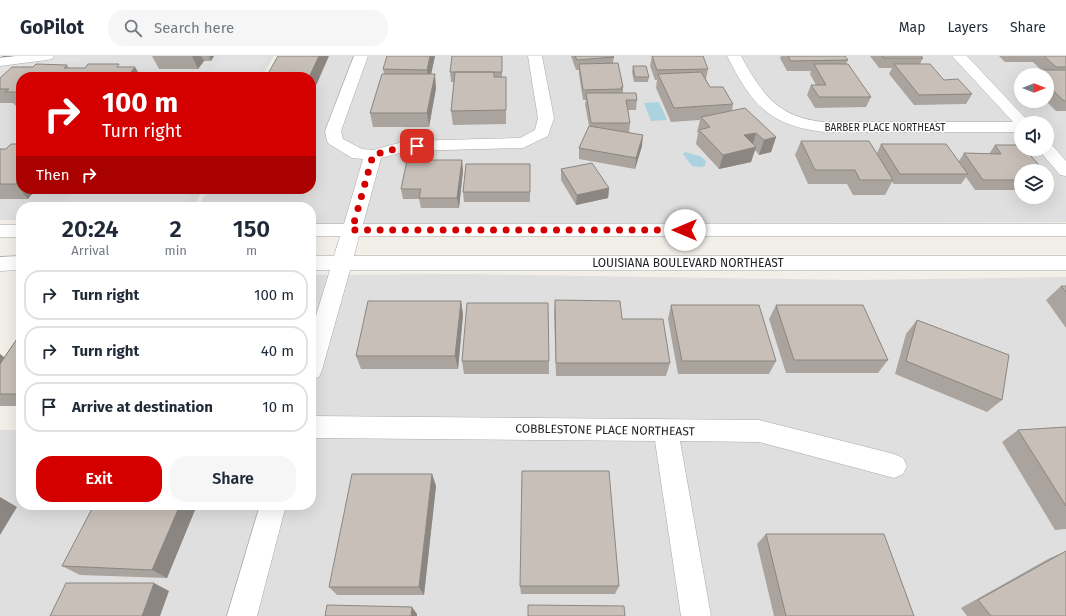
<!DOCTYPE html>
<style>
:root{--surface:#fff;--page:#f6f6f7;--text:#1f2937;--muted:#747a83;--line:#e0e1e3;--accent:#d40000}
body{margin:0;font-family:"Fira Sans",sans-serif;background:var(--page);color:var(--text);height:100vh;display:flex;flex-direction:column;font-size:15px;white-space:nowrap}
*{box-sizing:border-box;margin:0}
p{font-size:13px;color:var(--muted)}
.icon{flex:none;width:22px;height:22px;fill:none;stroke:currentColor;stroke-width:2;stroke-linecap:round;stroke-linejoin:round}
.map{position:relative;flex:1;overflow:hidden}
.side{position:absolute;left:16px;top:146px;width:300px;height:308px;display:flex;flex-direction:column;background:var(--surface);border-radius:16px;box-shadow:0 4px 16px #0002}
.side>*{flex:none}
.hud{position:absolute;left:16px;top:16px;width:300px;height:122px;border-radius:16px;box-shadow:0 4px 16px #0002;background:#d40000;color:#fff;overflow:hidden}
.needle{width:26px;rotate:90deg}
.buttons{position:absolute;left:1014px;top:12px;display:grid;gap:8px}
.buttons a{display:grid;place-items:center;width:40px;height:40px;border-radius:50%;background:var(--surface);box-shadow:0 4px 16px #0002;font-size:20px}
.pin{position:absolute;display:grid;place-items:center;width:34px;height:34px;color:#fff;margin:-17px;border-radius:8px;box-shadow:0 2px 6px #0006}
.me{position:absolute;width:44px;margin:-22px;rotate:270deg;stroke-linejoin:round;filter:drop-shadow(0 0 3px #0008)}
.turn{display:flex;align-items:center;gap:14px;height:84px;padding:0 20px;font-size:18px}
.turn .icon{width:52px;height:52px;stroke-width:2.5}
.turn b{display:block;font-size:28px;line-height:34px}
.then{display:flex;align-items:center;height:38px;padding:0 20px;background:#0003;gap:8px;font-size:15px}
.eta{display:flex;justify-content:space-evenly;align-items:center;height:68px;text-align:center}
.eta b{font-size:24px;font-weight:600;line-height:28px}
.cta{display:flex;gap:8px;margin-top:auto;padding:8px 20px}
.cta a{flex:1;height:46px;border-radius:16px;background:var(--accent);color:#fff;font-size:16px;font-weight:600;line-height:46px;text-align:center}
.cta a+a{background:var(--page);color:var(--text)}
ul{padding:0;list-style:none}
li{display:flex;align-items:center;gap:12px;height:50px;margin:0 8px 6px;padding:0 12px;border:2px solid var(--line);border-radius:16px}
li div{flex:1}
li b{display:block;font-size:15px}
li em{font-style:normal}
header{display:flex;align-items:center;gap:24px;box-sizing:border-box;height:56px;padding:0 20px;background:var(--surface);border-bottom:1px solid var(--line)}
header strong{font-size:19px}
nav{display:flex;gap:22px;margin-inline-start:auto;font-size:14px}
.search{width:280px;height:36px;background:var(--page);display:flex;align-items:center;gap:10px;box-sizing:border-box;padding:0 14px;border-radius:16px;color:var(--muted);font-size:15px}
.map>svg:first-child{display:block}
</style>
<header>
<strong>GoPilot</strong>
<div class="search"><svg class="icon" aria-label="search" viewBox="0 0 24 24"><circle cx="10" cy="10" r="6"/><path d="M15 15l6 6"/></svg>Search here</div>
<nav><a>Map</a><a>Layers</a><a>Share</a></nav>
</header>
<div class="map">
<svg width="1066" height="560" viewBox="0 0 1066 560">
<rect width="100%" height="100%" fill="#f2efe9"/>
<path fill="#e0dfdf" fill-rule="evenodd" d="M0,0H274L262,21H21V133H203L194,151H21V164H0Z
M278,0H1066V166L311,168V151H198L208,133H311V21ZM1021,19H1047V45H1021ZM1021,67H1047V93H1021ZM1021,115H1047V141H1021Z
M462,218L853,224L1066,221V560H0V374H21V449H311V219Z"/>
<path fill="#e2e2e2" d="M0,0H109L107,2L0,16Z
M222,0H268L256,21H209Z
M76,133H194L186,147L64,149Z"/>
<path fill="#aad3df" d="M659,46L667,64L651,65L644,47Z
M685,96L700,100L706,105L705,110L701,111L692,110L683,98Z"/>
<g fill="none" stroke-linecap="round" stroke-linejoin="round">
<defs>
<path id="minor" d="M14,0H54L52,3L47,4L0,10V2Z
M354,0H368L341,75L343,83L362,93L373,94L406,85L520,82L535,74L538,62L528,0H542L554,62L548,80L523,92L407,95L381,102L363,168H1066V180H359L354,200H1066V214H350L322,314L319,321L311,323V276L330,214H311V200H334L340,180H311V168H344L363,103L352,102L329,88L327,85L325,75Z
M727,0H741C762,38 777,61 824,66H1013L952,0H967L1030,67H1021V76H824C767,69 752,48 727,0Z
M1047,88L1052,89L1066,105V120L1060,119L1038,93H1047Z
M0,169H21V181H0Z
M21,200V214L0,215V201Z
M311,360L759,364L894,398L903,402L907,410L903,418L894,422L759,386L680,385L711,560H681L655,385L311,382Z
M260,449H286L257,560H227Z"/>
</defs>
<use href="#minor" stroke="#a9a9a9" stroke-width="1"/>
<use href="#minor" fill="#fff" fill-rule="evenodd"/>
</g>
<path fill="#aba49e" d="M152,0H214L211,5H204L198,13H159Z
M387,0H435L431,18L436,32L429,71H373L370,57L384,18L383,13Z
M502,0V21L506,35V68L453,69L451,55L454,26H451L450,16Z
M571,0H613L614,1L613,7L623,31V37L637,44L636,54H628L630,67L629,77L642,90L635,113L579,103V92L589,70L585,48L586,44H583L579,18V14H576Z
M652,0L708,13L706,23L710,31L733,48L732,55L776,81L771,96L759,99L755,94L751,106L719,113L696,88L698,77L697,76L700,64L671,66L656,32L657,24H655L650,10Z
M781,0H845L848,4L846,8L871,41L866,51L815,52L807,39L811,29H816L810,18L811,15H787L780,2Z
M870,0H921L923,2L920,8L944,24L972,38L966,48L914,49L889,18L892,12H879Z
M999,0H1066V55H1056L1046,45H1047V19H1029L1032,14H1041L1033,6H1005Z
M119,8L21,21V50H16L13,47H0V22L33,11L67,9L69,12H85Z
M633,10L649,21L648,26H634L632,16Z
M801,85L877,97L881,88L959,105L964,97L989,98L995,89L1021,115V134H975L966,121L961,128H894L892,126L885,139H853L847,128H808L795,99Z
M21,88V133H58L55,138H32L28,143H0V93H6Z
M530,108V146H464L463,136Z
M561,113L609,132L608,142L576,149L561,124Z
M463,114L459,152H421L419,143H403L401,133Z
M1047,119L1051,124L1047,130Z
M1061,230H1066V272L1046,244Z
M555,244L622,263L670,307L666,320H556L554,258Z
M461,245L463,259L458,313H361L356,300Z
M671,249L776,305L769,318H678L668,263Z
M776,249L888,304L878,317H786L769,263Z
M917,264L1002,344L987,356L895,318L906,278Z
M21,277V350H0V298L4,301Z
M462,305H549V318H464Z
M1066,371V473L1055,474L1002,386L1018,374Z
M432,418L436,430L424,539H337L329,531Z
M94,449H197L167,522L80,519L62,510Z
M766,478L914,560H774L757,488Z
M1066,495V560H967L961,552L1048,503Z
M520,530H619L615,538H521Z"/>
<path fill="#8b8681" d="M2,0H16L3,1Z
M192,0H201L204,5L198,13Z
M209,0H214L211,5Z
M319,0H329L311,41V21H309Z
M430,0H435L429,28L427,14Z
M135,11L141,21H127Z
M435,18L436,32L429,71L427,57Z
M756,77L752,91L744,79Z
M643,79L642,90L635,113L636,102Z
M776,81L771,96L759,99L764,84Z
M756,91L751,106L719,113L723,99Z
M462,104L463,114L459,152L457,142Z
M20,123L21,124V133H28L32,138L28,143L16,128Z
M609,132L608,142L576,149L577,139Z
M51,133H58L55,138Z
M461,245L463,259L458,313L455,300Z
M0,298L12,308L0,327Z
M432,418L436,430L424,539L419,531Z
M0,441L17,451L0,479Z
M180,449H197L167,522L152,514Z
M154,527L169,535L160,560H142Z
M412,551L417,558V560H411Z"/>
<path fill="#c7bfb8" stroke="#8b8681" d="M278,0H319L309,21H266Z
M387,0H430L427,14L383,13Z
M452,0H502V16H450Z
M575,0H613L614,1L577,4Z
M652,0H703L708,13L657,14Z
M788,0H845L848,4L791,5Z
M882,0H921L923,2H884Z
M1044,0H1066V11H1056Z
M618,7L623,31H621L622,33L583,34L579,8Z
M36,8L67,9L64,12H85L88,8H119L117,11H135L127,21H21V36H5L9,33H0V22L12,11H33Z
M814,8H848L871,41H819L811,29H826Z
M894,8H930L944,24L958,23L972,38L919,39Z
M633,10H646L649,21H635Z
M1032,14H1066V45H1064L1047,29V19H1037Z
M455,16H494V21H506V54L451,55Z
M701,16L710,31H723L733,48L674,52L658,18Z
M382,18H435L427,57H370Z
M586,37H636L637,44H626L630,67H591Z
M745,52L776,81L764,84L756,77L744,79L756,91L723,99L699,74L710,71L701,61Z
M589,70L643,79L636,102L579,92Z
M801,85H869L893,124H860L855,114H815Z
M11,88H21V123H20L16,128H0V93H6Z
M881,88H946L968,118H900Z
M995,89H1021V93H1025L1044,115H1021V124H983L964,97L1001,98Z
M407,104H462L457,142H419L421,133H401Z
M592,107L609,132L577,139L561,113Z
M466,108H530V136H463Z
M1047,119L1051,124H1047Z
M1061,230H1066V236Z
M555,244L620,245L622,263H663L670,307H556Z
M368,245H461L455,300H356Z
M467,247H548L549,305H462Z
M671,249H759L776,305H682Z
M776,249H863L888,304H794Z
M917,264L1009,299L1002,344L906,305Z
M21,277V338H0V308Z
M1066,371V450L1018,374Z
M522,415H609L619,530H520Z
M352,418H432L419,531H329Z
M94,449H180L152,514L62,510Z
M766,478H884L914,560H786Z
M1066,495V560H991L978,544Z
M66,527H154L142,560H50Z
M327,549L412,551L411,560H325Z
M528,549L624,550L625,560H528Z"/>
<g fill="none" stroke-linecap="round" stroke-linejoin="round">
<path stroke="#d40000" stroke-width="7" stroke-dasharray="0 12.6" d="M417,90H406L373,99L352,174H685"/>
</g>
<g text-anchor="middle" stroke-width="3" stroke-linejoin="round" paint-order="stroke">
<g font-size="10" fill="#222" stroke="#fff">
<text x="885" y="75">BARBER PLACE NORTHEAST</text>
</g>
<g font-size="12" fill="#222" stroke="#fff">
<text x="688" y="211">LOUISIANA BOULEVARD NORTHEAST</text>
<text transform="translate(605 374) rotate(1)" y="4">COBBLESTONE PLACE NORTHEAST</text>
</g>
</g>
</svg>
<div class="buttons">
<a><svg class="needle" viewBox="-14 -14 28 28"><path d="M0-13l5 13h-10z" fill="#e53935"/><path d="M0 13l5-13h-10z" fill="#747a83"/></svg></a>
<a><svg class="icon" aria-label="sound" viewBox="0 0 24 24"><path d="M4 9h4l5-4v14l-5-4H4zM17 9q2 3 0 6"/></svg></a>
<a><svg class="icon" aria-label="layers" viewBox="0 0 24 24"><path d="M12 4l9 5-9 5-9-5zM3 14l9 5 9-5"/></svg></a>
</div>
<div class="pin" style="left:417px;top:90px;background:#d93025"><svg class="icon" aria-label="arrive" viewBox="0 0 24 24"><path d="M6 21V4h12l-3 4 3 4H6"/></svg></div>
<svg class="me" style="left:685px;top:174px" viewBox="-20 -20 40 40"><circle r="19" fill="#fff"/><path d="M0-13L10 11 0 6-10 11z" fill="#d40000"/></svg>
<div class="hud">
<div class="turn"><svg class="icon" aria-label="right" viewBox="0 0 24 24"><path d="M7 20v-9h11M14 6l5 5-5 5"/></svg><div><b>100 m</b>Turn right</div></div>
<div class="then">Then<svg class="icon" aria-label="right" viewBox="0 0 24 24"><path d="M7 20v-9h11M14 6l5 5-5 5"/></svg></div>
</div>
<section class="side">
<div class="eta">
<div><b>20:24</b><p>Arrival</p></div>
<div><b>2</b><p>min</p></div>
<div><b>150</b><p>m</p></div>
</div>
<ul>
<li><svg class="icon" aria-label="right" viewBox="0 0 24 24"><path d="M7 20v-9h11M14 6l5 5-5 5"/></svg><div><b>Turn right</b></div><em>100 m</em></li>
<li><svg class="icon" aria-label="right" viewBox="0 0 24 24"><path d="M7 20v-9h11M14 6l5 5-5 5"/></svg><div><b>Turn right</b></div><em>40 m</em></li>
<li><svg class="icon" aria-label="arrive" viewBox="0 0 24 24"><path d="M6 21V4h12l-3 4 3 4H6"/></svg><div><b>Arrive at destination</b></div><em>10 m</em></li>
</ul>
<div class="cta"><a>Exit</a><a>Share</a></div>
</section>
</div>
